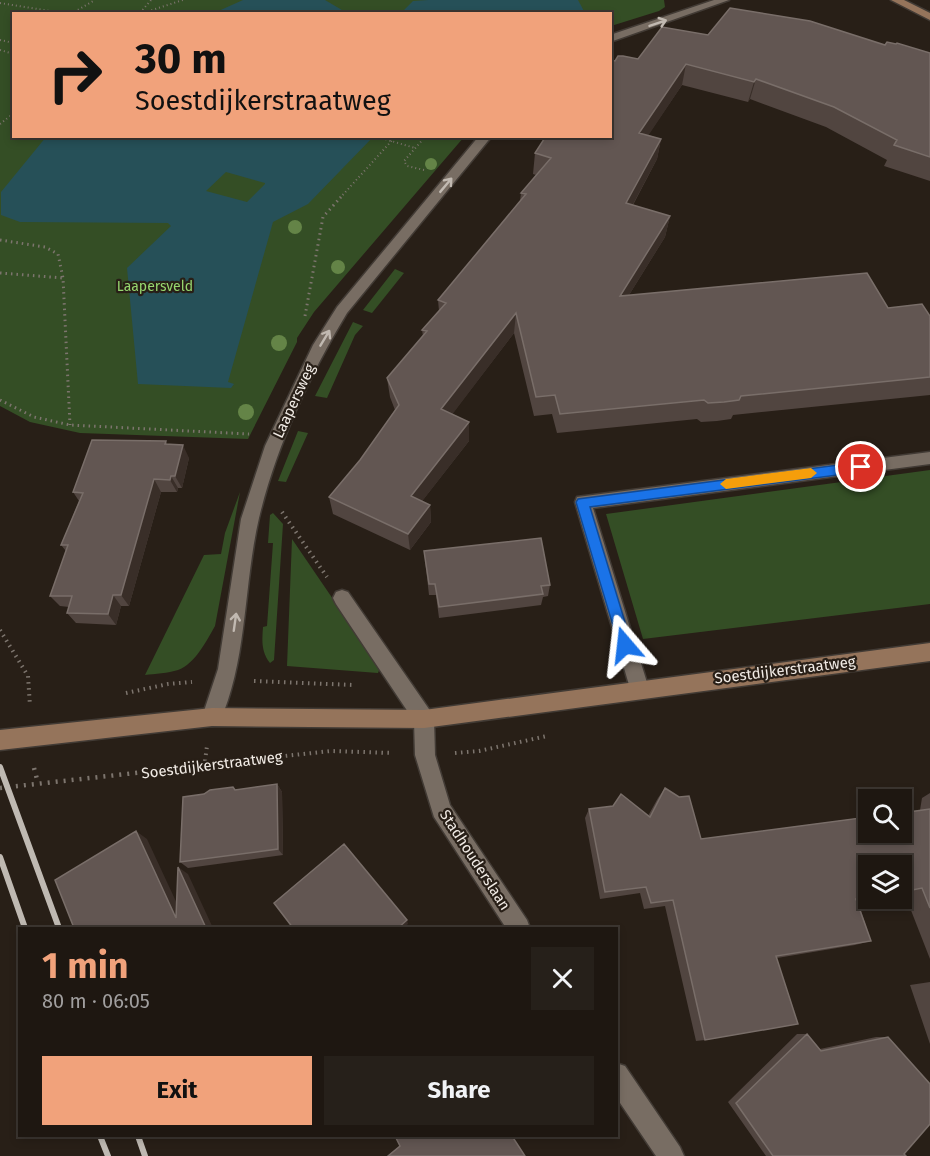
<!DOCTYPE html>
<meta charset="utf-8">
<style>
:root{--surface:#1e1711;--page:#26201a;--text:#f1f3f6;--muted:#a19f9f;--line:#3c3631;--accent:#f1a27b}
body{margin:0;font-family:"Fira Sans",sans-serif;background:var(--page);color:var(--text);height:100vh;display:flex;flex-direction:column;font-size:22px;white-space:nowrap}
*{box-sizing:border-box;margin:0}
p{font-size:20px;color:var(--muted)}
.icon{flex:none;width:33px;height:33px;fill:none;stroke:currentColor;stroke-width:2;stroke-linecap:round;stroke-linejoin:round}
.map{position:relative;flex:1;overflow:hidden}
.side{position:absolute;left:18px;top:927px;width:600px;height:210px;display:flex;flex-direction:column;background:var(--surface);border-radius:0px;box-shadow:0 3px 9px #0003,0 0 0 2px var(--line)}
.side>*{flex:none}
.top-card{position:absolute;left:12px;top:12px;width:600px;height:126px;border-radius:0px;box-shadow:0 3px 9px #0003,0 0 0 2px var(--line);background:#f1a27b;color:#111;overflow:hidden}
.fabs{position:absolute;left:858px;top:789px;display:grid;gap:12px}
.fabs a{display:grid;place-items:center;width:54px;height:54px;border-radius:0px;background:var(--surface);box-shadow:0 3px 9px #0003,0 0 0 2px var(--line);font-size:30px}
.pin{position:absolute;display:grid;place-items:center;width:51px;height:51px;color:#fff;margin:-26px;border:3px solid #fff;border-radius:50%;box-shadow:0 2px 6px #0007}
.me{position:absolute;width:66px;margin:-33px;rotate:343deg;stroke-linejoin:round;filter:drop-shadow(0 0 4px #0008)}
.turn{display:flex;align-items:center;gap:21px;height:126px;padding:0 24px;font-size:27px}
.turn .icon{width:78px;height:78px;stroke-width:2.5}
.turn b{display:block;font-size:42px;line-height:51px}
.round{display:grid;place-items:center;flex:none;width:63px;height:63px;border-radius:0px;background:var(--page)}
.summary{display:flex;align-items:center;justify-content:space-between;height:102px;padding:0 24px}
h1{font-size:36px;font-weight:700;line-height:45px;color:var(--accent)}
.action{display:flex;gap:12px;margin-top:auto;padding:12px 24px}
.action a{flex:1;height:69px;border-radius:0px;background:var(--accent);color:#111;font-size:24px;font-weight:700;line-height:69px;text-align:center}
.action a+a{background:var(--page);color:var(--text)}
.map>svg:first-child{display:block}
</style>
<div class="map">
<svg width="930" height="1156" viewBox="0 0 930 1156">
<rect width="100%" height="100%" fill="#281f17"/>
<path fill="#344e25" d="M0,0H664L665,7L659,11L611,26L610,14H14V136L464,137L314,312L297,338V342L248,439L80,433L30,422L0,406Z
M395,269L404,273L372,313L363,310Z
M353,322L363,326L355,335L327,398L315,396Z
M298,431L308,433L286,482L278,481Z
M930,470V604L643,639L606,514Z
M240,492L215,626C207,640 195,664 178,670C168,673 155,674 145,675L204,555L221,554L225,533Z
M273,513L283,524L274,660L270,663C261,652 262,640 263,627L267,626L273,543H268L270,515Z
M292,539L380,668L378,673L287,666Z"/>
<path fill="#265058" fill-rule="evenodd" d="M243,0H325L347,13H214Z
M428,0H578L585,13H401L413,1Z
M46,137V136L373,137L308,204L273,222L228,382L234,384L231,388L138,384L127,268L171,226L168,223L20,222L1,215V192ZM226,172L265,183V184L247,202L206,191Z"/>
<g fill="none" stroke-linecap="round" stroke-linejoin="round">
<defs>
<path id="minor" d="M714,0H729L610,42V35Z
M479,136H492L347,313C309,376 276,447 259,518C243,587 248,658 219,724L212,726L205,724L202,717L218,669L241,519L265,446L313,345L337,307Z
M930,452V464L593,508L649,689L646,695L639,698L632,695L575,502L577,497Z
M342,590L348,592L431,712L434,719L435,755L450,805L527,920L530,928H506L434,817L415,755L414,721L336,604L333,598L336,592Z
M616,1063L625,1066L680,1147L684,1156H656L616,1097Z"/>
<path id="secondary" d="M891,0H904L930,13V20Z
M930,643V661L424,728L212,726L0,750V730L212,708L424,710Z"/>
</defs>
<use href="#minor" stroke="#423b35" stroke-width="3"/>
<use href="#secondary" stroke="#423b35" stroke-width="3"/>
<path stroke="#7d756e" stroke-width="2" stroke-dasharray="1 3" stroke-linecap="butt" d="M0,3L69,14
M140,13L151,0
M71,14L95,0
M140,14L183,0
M0,40L14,43
M0,50L14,54
M0,124L14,113
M374,136L415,148
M424,170L407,166L404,161L426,136
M340,198L396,136"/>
<path stroke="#7d756e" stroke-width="3" stroke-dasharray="1.5 4" stroke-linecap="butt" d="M0,240L45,247L58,254L63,278L70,425
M0,273L63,278
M305,316L323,217L341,197
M0,400L34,417L70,425L249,434"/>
<path stroke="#7d756e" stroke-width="4" stroke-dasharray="1.5 4.5" stroke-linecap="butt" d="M282,512L327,577
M0,630L28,676L30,706
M254,681L354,685
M126,693L168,684L192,682
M455,753L479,751L547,736
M205,761L207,746
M238,761L331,751L393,753"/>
<path stroke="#7d756e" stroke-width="4.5" stroke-dasharray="2 6" stroke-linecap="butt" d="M204,766L205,760
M34,768L38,783
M0,788L252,760"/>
<use href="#minor" fill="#786d63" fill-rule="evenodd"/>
<use href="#secondary" fill="#95745b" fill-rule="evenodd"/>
<path stroke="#bfb9b2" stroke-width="6" d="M0,767L59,928
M0,857L25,928
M100,1136L108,1156
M138,1136L145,1156"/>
</g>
<g fill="#648447">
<circle cx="431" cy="164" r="6"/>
<circle cx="295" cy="227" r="7"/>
<circle cx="338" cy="267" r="7"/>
<circle cx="279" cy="343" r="8"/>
<circle cx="246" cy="412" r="8"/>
</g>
<path fill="#514540" d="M708,35L885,45L930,53V181L884,166L887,160L826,127L750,99L748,102L682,85L648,135L661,139L657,159L633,205L670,216L665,237L629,295L888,308L930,316V395L733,415L731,419L717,421L701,422L697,419L557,433L552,414L534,416L514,333L452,414L469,422V441L422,501L430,505L431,522L410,550L333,514L329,497L360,460L395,410L390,397L387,378L423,336L422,330L439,311L438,300L520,201L521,193L536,175L533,174L535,153L610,136L615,61L638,59Z
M166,441L167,444L189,458L182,488H178L177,492H161L129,606H121L116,625L76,623L67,613L69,607L60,606L50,596L66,551L61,545L79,501L73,492Z
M424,551L550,585L548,596L543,597L541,605L439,618L436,595H429Z
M277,784L282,792L283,855L188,868L180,862L235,790Z
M665,788L701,839L920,810L922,798L930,793V959L905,895H902V866H868V898H882L858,902L871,941L855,945L777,958L705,1040L696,1041L665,906L644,909L640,893L600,899L585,818L589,809L648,816L658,798Z
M930,982V1044L910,985Z
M797,1034H807L820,1049L876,1037H888L904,1154L906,1156H766L728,1102Z"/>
<path fill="#392e28" d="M686,64L682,85L636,154L639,133Z
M756,79L750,99L748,102L754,82Z
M661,139L657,159L623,223L626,203Z
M670,216L665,237L616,316L620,296Z
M516,313L514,333L442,428L441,409Z
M469,422V441L413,513L411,496Z
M183,445L189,458L182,488L175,476Z
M171,476L178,488L177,492L170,480Z
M154,479L161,492L129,606L121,595Z
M430,505L431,522L410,550L408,534Z
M113,595L121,606L116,625L108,614Z
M277,784L282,792L283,855L278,849Z
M136,831L147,839L186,923L176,918Z
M178,867L188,874L213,928H206Z
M407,920L408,924L403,928H398Z"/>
<path fill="#625652" stroke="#796e69" stroke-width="1.5" d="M730,8L810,21L885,45L887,42L896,44L897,43L930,53V157L894,145L897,140L834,107L756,79L754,82L686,64L639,133L661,139L626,203L670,216L620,296L867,273L888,308L922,304L930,316V377L741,396L739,400L724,402L708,403L704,400L560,414L555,395L536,397L516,313L441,409L469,422L411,496L430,505L408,534L329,497L360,460L399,405L387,378L427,331L422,330L446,303L438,300L526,194L521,193L551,158L535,153L546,136H610V60L615,61L618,56H623L638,59L662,27L708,35Z
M92,440L166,441L165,444L183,445L175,476H171L170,480L154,479L121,595H113L108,614L67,613L72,596H50L68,545H61L83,493L73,492Z
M541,538L550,585L541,586L543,594L439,607L435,584H429L424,551Z
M277,784L278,849L180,862L183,797L204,794L210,790L233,787L235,790Z
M665,788L679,797L689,796L701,839L868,817V832H902V813L930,809V908L922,888L902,892V866H868V897L856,899L871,941L776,956L798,1024L705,1040L673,900L651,903L646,887L605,892L589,809L613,806L621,794L650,817Z
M136,831L176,918L178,867L206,928H74L55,880Z
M344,844L407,920L398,928H293L274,903Z
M807,1034L821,1051L888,1037L930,1084V1124L904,1154L906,1156H773L736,1103Z
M395,1136H512L525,1156H388L400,1146Z"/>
<defs><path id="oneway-shaft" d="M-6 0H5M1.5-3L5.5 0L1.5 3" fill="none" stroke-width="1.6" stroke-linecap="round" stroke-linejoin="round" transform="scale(1.5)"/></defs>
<g stroke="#c1b9b1">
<use href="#oneway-shaft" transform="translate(658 23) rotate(-19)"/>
<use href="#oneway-shaft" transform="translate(446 185) rotate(-50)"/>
<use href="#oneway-shaft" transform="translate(325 338) rotate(-59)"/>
<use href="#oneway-shaft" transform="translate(235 622) rotate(-82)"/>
</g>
<path fill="#1a73e8" stroke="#114b97" stroke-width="1.5" d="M861,462L867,467L861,472L590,507L632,645L630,649L625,651L620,649L576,502L578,499Z"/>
<path fill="#f59e0b" d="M811,468L817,473L811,478L726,489L720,484L726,479Z"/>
<g text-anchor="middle" stroke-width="4.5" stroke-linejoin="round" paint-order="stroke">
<g font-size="14" fill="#96d66f" stroke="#281f17">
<text x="155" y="291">Laapersveld</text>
</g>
<g font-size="15" fill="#f1ebe5" stroke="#281f17">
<text transform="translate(294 401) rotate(-65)" y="5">Laapersweg</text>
<text transform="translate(785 670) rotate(-7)" y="5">Soestdijkerstraatweg</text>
<text transform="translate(212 765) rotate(-7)" y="5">Soestdijkerstraatweg</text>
<text transform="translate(475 860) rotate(57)" y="5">Stadhouderslaan</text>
</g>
</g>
</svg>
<div class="fabs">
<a><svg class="icon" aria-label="search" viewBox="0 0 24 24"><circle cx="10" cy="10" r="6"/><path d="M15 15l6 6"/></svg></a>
<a><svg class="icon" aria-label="layers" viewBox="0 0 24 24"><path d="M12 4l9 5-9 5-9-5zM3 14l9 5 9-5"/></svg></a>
</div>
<div class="pin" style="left:861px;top:467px;background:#d93025"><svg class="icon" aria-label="arrive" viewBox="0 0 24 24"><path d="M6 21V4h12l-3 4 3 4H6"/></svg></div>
<svg class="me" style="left:625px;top:645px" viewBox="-20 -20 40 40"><path d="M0-17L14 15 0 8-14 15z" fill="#1a73e8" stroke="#fff" stroke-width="4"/></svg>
<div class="top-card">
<div class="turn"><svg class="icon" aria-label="right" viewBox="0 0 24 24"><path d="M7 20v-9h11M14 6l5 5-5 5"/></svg><div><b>30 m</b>Soestdijkerstraatweg</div></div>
</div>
<section class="side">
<div class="summary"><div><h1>1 min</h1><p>80 m · 06:05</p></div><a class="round"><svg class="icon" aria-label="close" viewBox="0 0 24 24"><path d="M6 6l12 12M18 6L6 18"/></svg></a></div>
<div class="action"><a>Exit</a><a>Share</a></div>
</section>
</div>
